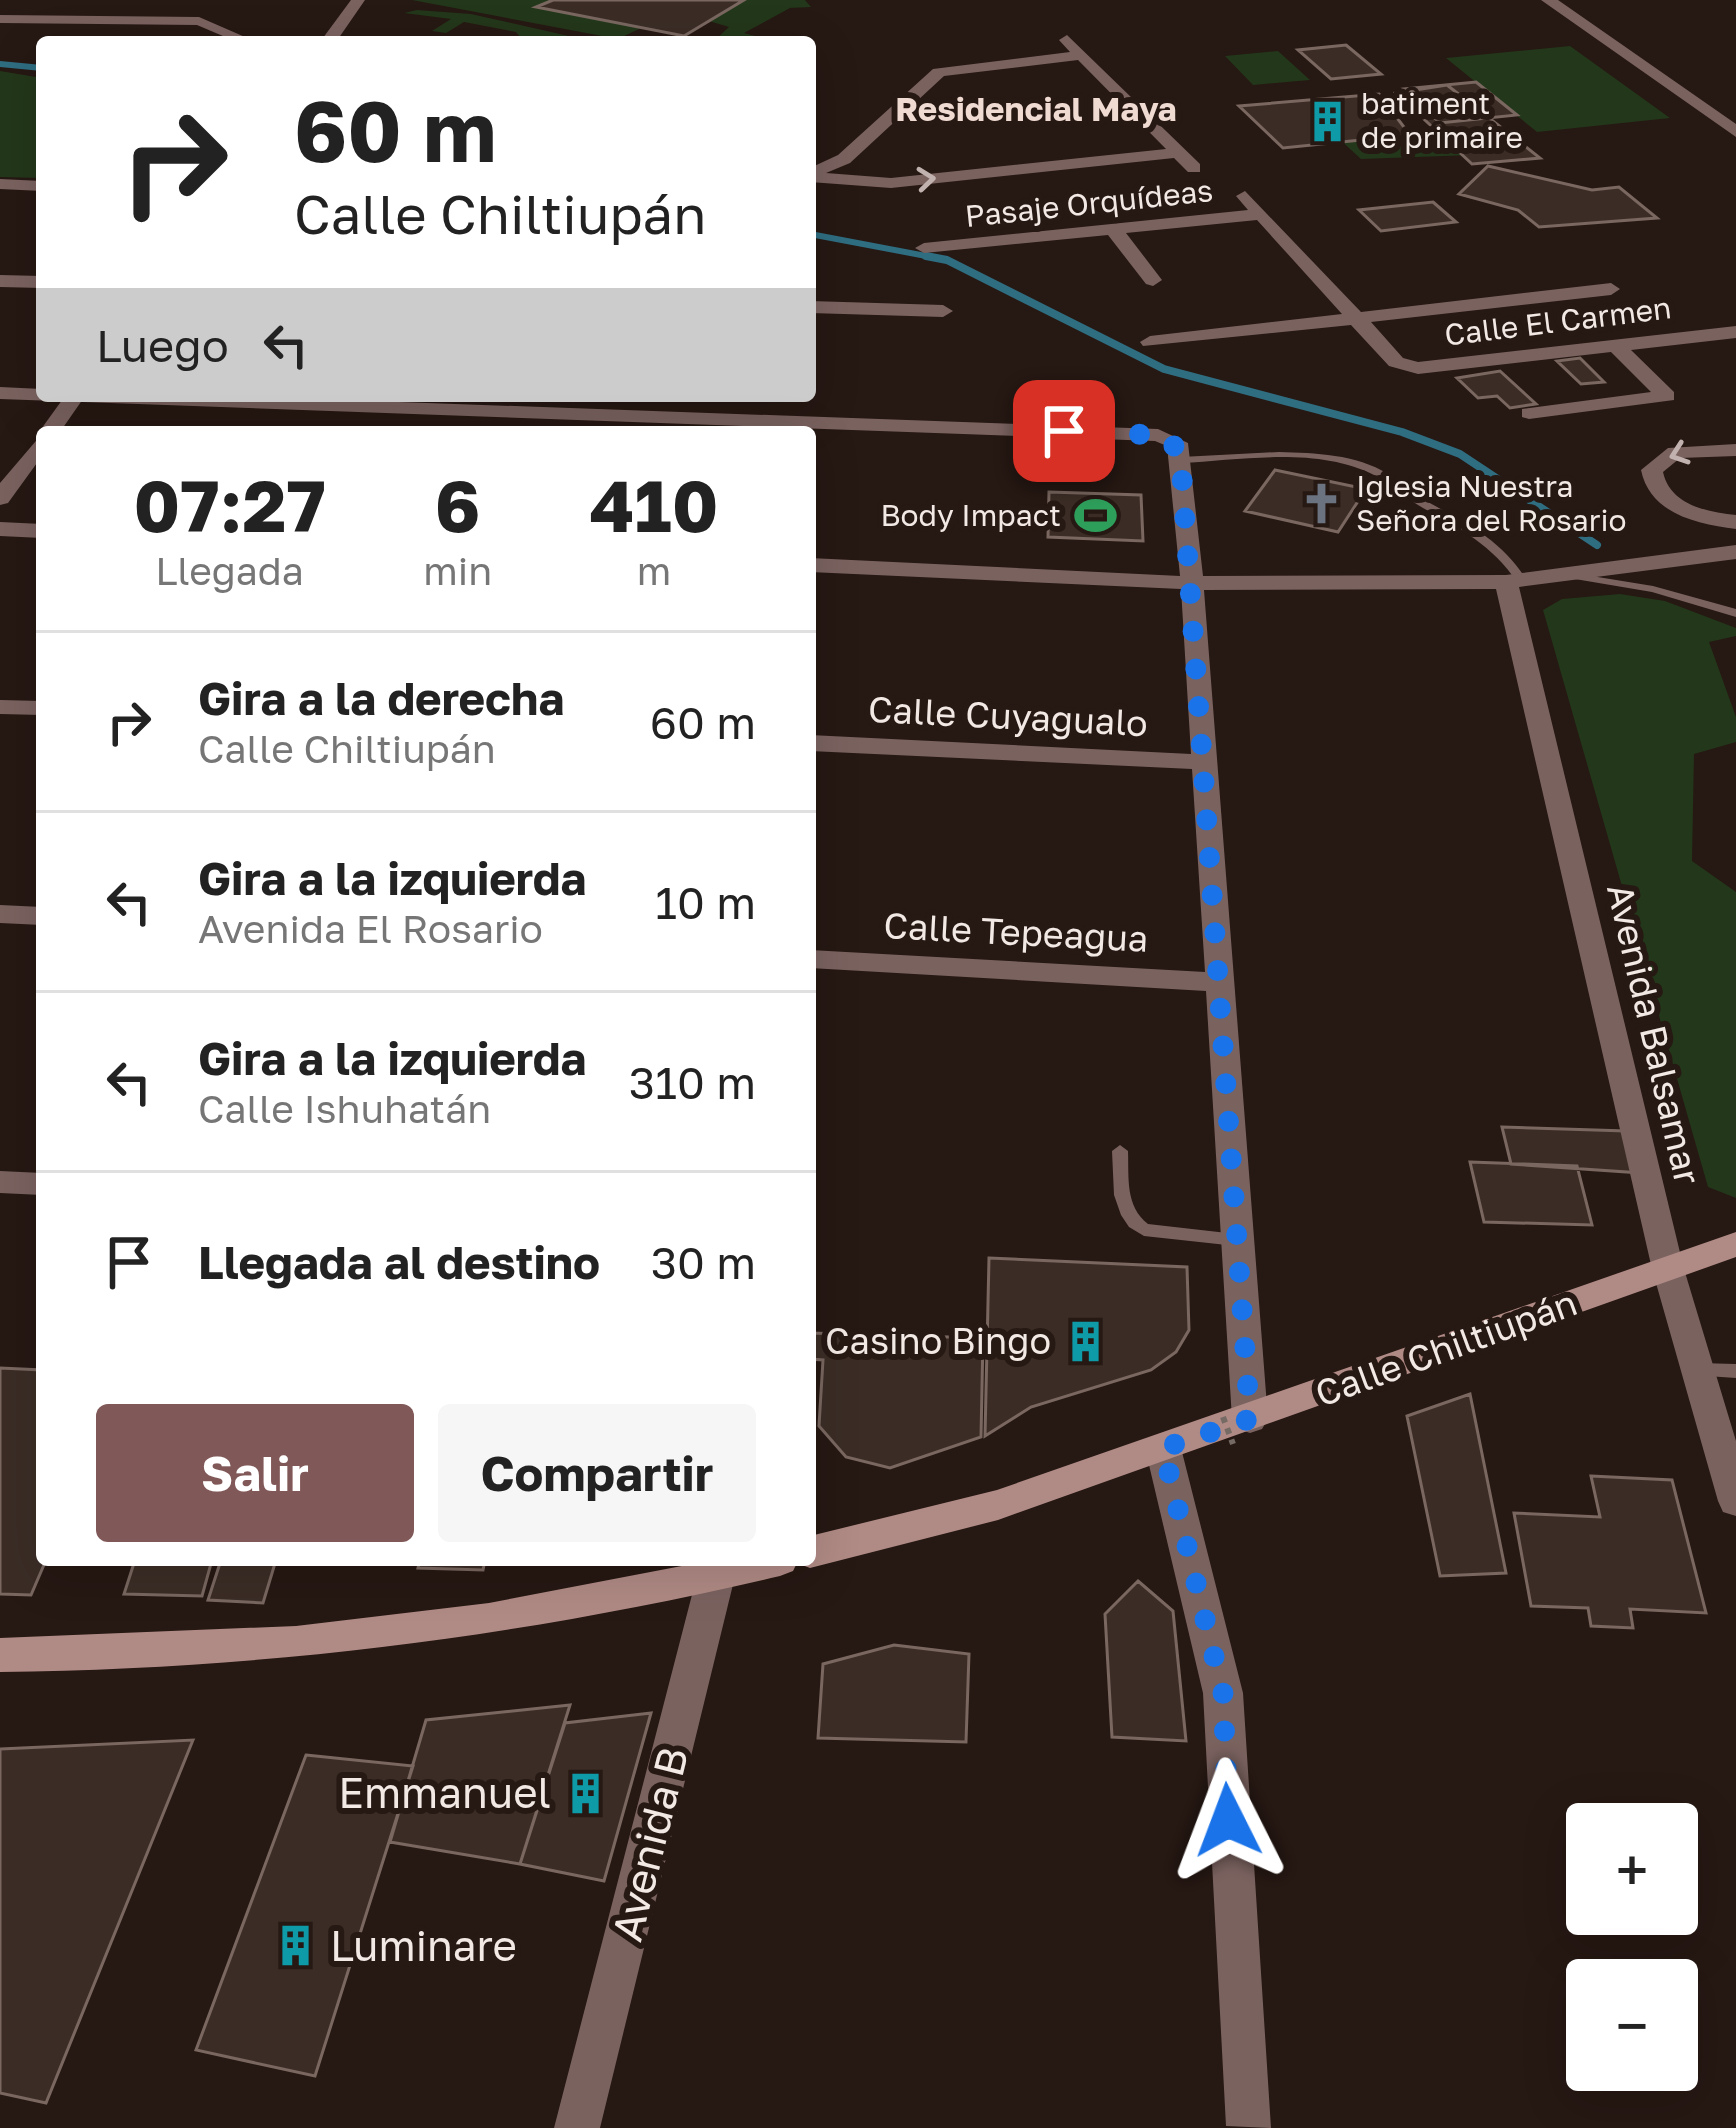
<!DOCTYPE html>
<html lang="es">
<meta charset="utf-8">
<style>
:root{--surface:#fff;--page:#f6f6f6;--text:#222;--muted:#767676;--line:#e0e0e0;--accent:#815858}
body{margin:0;font-family:"Golos Text",sans-serif;background:var(--page);color:var(--text);height:100vh;display:flex;flex-direction:column;font-size:45px;white-space:nowrap}
*{box-sizing:border-box;margin:0}
p{font-size:39px;color:var(--muted)}
.icon{flex:none;width:66px;height:66px;fill:none;stroke:currentColor;stroke-width:2;stroke-linecap:round;stroke-linejoin:round}
.map{position:relative;flex:1;overflow:hidden}
.sheet{position:absolute;left:36px;top:426px;width:780px;height:1140px;display:flex;flex-direction:column;background:var(--surface);border-radius:12px;box-shadow:0 12px 48px #0002}
.sheet>*{flex:none}
.hud{position:absolute;left:36px;top:36px;width:780px;height:366px;border-radius:12px;box-shadow:0 12px 48px #0002;background:#fff;color:var(--text);overflow:hidden}
.controls{position:absolute;left:1566px;top:1803px;display:grid;gap:24px}
.controls a{display:grid;place-items:center;width:132px;height:132px;border-radius:12px;background:var(--surface);box-shadow:0 12px 48px #0002;font-size:60px}
.pin{position:absolute;display:grid;place-items:center;width:102px;height:102px;color:#fff;margin:-51px;border-radius:24px;box-shadow:0 6px 18px #0006}
.me{position:absolute;width:132px;margin:-66px;rotate:357deg;stroke-linejoin:round;filter:drop-shadow(0 0 9px #0008)}
.turn{display:flex;align-items:center;gap:42px;height:252px;padding:0 60px;font-size:54px}
.turn .icon{width:156px;height:156px;stroke-width:2.5}
.turn b{display:block;font-size:84px;line-height:102px}
.then{display:flex;align-items:center;height:114px;padding:0 60px;background:#0003;gap:24px;font-size:45px}
.eta{display:flex;justify-content:space-evenly;align-items:center;height:204px;text-align:center}
.eta b{font-size:72px;font-weight:700;line-height:84px}
.primary-button{display:flex;gap:24px;margin-top:auto;padding:24px 60px}
.primary-button a{flex:1;height:138px;border-radius:12px;background:var(--accent);color:#fff;font-size:48px;font-weight:700;line-height:138px;text-align:center}
.primary-button a+a{background:var(--page);color:var(--text)}
ul{padding:0;list-style:none}
li{display:flex;align-items:center;gap:36px;height:180px;padding:0 60px;border-top:3px solid var(--line)}
li div{flex:1}
li b{display:block;font-size:45px}
li em{font-style:normal}
.map>svg:first-child{display:block}
</style>
<div class="map">
<svg width="1736" height="2128" viewBox="0 0 1736 2128">
<rect width="100%" height="100%" fill="#261813"/>
<path fill="#23371a" d="M412,0H553L538,8L641,28L618,39Z
M744,0H805L811,7L790,8L744,33L777,42H713L729,27L709,21Z
M417,10L471,14L595,42H524L516,32L464,22L446,33L432,31L451,19L404,13Z
M1570,46L1670,118L1537,132L1446,58Z
M1278,51L1310,80L1253,85L1225,56Z
M0,71L42,78V178L0,177Z
M1437,127L1471,155L1361,159L1337,137Z
M1620,594L1665,601L1736,628V636L1709,642L1736,717V742L1694,754L1692,861L1736,892V1198L1708,1187L1543,610L1562,599Z"/>
<g fill="none" stroke-linecap="round" stroke-linejoin="round">
<path stroke="#2f6d81" stroke-width="6" d="M0,64L42,68
M810,234L942,259"/>
<path stroke="#2f6d81" stroke-width="8" d="M926,256L947,260L1164,369L1402,432L1460,454L1597,545"/>
</g>
<path fill="#3b2d26" stroke="#796760" stroke-width="3" d="M553,0H744L684,36L536,7Z
M1346,45L1381,74L1331,79L1298,50Z
M1476,82L1517,115L1440,123L1404,89Z
M1447,85L1540,158L1472,164L1396,93Z
M1379,94L1410,135L1283,148L1239,106Z
M1488,166L1592,190L1619,187L1657,218L1539,227L1518,210L1459,194Z
M1433,202L1456,222L1381,231L1359,210Z
M1580,358L1604,382L1581,384L1557,361Z
M1500,371L1536,404L1510,408L1497,396L1478,398L1457,378Z
M1275,470L1366,489L1338,532L1245,511Z
M1049,492L1141,495L1143,541L1048,537Z
M1502,1127L1626,1131L1642,1173L1511,1164Z
M1470,1162L1577,1166L1592,1225L1484,1222Z
M989,1258L1187,1267L1189,1330L1176,1352L1151,1370L1031,1407L985,1436Z
M810,1333L983,1338L981,1437L890,1468L846,1457L819,1426L823,1360L810,1359Z
M0,1368L42,1370L46,1560L31,1595L0,1594Z
M1470,1394L1506,1573L1440,1576L1407,1416Z
M1591,1476L1672,1480L1706,1613L1630,1609L1633,1628L1591,1626L1588,1608L1531,1606L1514,1513L1600,1517Z
M135,1560H212L202,1596L124,1594Z
M221,1560H276L263,1603L208,1600Z
M420,1560H485L483,1570L418,1568Z
M1138,1581L1173,1611L1186,1741L1112,1737L1105,1614Z
M894,1645L969,1654L966,1742L818,1738L823,1664Z
M570,1705L520,1864L390,1842L426,1720Z
M651,1713L604,1881L520,1864L565,1723Z
M193,1740L46,2103L0,2093V1749Z
M306,1755L413,1766L315,2076L196,2050Z"/>
<g fill="none" stroke-linecap="round" stroke-linejoin="round">
<path fill="#7a625f" fill-rule="evenodd" d="M1279,452C1315,453 1356,454 1388,474C1401,482 1412,493 1426,501C1468,524 1499,538 1527,580L1525,582H1517C1493,546 1460,528 1423,508C1406,499 1393,484 1376,476C1318,446 1243,460 1181,463L1176,460L1181,457Z
M1573,573L1653,586L1736,609V617L1652,592L1569,578L1567,576Z
M1120,1145L1128,1151C1129,1178 1125,1206 1148,1224L1236,1234L1242,1236L1244,1240L1242,1244L1236,1246L1144,1236L1129,1227L1121,1215L1114,1195L1112,1151Z
M1698,1363L1736,1364V1378L1692,1375L1689,1370L1692,1365Z"/>
<path fill="#7a625f" fill-rule="evenodd" d="M1541,0H1558L1736,124V137Z
M0,15L199,17L245,37L237,42L197,25L0,23Z
M1067,35L1200,164V172H1188L1174,158L891,188L810,182V168L838,155L933,69L1070,52L1059,40ZM1078,60L1166,149L891,178L826,173L850,163L944,76Z
M0,179L42,181V191L0,189Z
M1245,191L1361,312L1611,283L1620,289L1611,295L1371,322L1403,358L1418,362L1736,326V338L1631,350L1674,392V400L1529,419L1522,417V409L1651,392L1611,352L1418,374L1389,366L1351,325L1143,346L1140,342L1150,336L1342,314L1257,220L1126,233L1162,280L1153,286L1146,284L1108,235L924,253L915,248L924,243L1248,210L1236,196Z
M0,275L42,276V288L0,287Z
M810,301L943,305L953,311L943,317L810,313Z
M0,387L42,389V396H233L1158,429L1188,443L1203,576L1506,575L1736,545V559L1519,587L1684,1269L1736,1441V1516L1723,1512L1718,1501L1652,1269L1496,589L1204,590L1268,1419L1262,1429L1250,1433L1238,1429L1232,1419L1206,991L810,968V950L1205,972L1192,769L810,751V735L1191,754L1181,589L810,572V558L1180,576L1167,446L1155,441L0,399Z
M1736,444V456L1680,458L1663,472C1670,505 1707,512 1736,515V529C1697,524 1650,514 1641,470L1668,448Z
M0,522L42,524V538L0,536Z
M0,700L42,701V715L0,714Z
M0,905L42,907V925L0,923Z
M0,1171L42,1173V1195L0,1193Z
M1163,1434L1176,1438L1181,1448L1243,1693L1271,2128L1226,2126L1203,1693L1145,1448L1150,1438Z
M701,1560H739L600,2128H554Z"/>
<path fill="#7a625f" fill-rule="evenodd" d="M351,0H365L336,42H320Z
M65,396H85L60,432H42V456L8,503L0,505V483L41,435L39,432Z"/>
<path fill="#b08a85" fill-rule="evenodd" d="M1736,1232V1257L998,1520L810,1568L797,1563L793,1571L780,1576C522,1637 265,1669 0,1672V1638L296,1626L489,1603L713,1560H810V1536L997,1490Z"/>
<path stroke="#766a65" stroke-width="6" stroke-dasharray="6 6" stroke-linecap="butt" d="M1223,1417L1233,1444"/>
</g>
<defs><path id="oneway-chevron" d="M-2-3.5L2.5 0L-2 3.5" fill="none" stroke-width="1.6" stroke-linecap="round" stroke-linejoin="round" transform="scale(3)"/></defs>
<g stroke="#c2b2af">
<use href="#oneway-chevron" transform="translate(926 179) rotate(-6)"/>
<use href="#oneway-chevron" transform="translate(1679 454) rotate(161)"/>
</g>
<g fill="none" stroke-linecap="round" stroke-linejoin="round">
<path stroke="#1a73e8" stroke-width="21" stroke-dasharray="0 37.8" d="M1064,431L1158,435L1180,450L1250,1419L1163,1448L1223,1693L1228,1820"/>
</g>
<defs>
<symbol id="building-bare" viewBox="-9 -9 18 18"><path d="M-4-6H4V6H1V3H-1V6H-4ZM-2.5-4.3h1.7v1.8h-1.7ZM.8-4.3h1.7v1.8H.8ZM-2.5-1h1.7V.8h-1.7ZM.8-1h1.7V.8H.8Z" fill="#0f9aa8" stroke="#261813" stroke-width="2.5" paint-order="stroke"/></symbol>
<symbol id="church-bare" viewBox="-9 -9 18 18"><path d="M-1.2-6h2.4v3.5h3.3v2.4h-3.3V6h-2.4V-.1h-3.3v-2.4h3.3Z" fill="#6b7280" stroke="#261813" stroke-width="2.5" paint-order="stroke"/></symbol>
<symbol id="stadium-bare" viewBox="-9 -9 18 18"><path d="M0-5a6.5 5 0 1 0 0 10a6.5 5 0 1 0 0-10ZM-3.5-1.8h7v3.6h-7Z" fill="#2e9e5b" stroke="#261813" stroke-width="2.5" paint-order="stroke"/></symbol>
</defs>
<g fill-rule="evenodd">
<use href="#building-bare" x="1298" y="92" width="59" height="59"/>
<use href="#church-bare" x="1292" y="474" width="59" height="59"/>
<use href="#stadium-bare" x="1066" y="486" width="59" height="59"/>
<use href="#building-bare" x="1056" y="1312" width="59" height="59"/>
<use href="#building-bare" x="556" y="1764" width="59" height="59"/>
<use href="#building-bare" x="266" y="1916" width="59" height="59"/>
</g>
<g text-anchor="middle" stroke-width="12" stroke-linejoin="round" paint-order="stroke">
<g font-size="30" fill="#f2e8e4" stroke="#261813" text-anchor="start">
<text x="1361" y="114">batiment<tspan x="1361" dy="34">de primaire</tspan></text>
<text x="1356" y="497">Iglesia Nuestra<tspan x="1356" dy="34">Señora del Rosario</tspan></text>
<text x="1061" y="526" text-anchor="end">Body Impact</text>
</g>
<g font-size="30" fill="#f2e8e4" stroke="#261813">
<text transform="translate(1089 204) rotate(-6)" y="10">Pasaje Orquídeas</text>
<text transform="translate(1558 322) rotate(-7)" y="10">Calle El Carmen</text>
</g>
<g font-size="33" font-weight="bold" fill="#f0dbd3" stroke="#261813">
<text x="1036" y="121">Residencial Maya</text>
</g>
<g font-size="36" fill="#f2e8e4" stroke="#261813">
<text transform="translate(1008 716) rotate(3)" y="13">Calle Cuyagualo</text>
<text transform="translate(1016 932) rotate(3)" y="13">Calle Tepeagua</text>
<text transform="translate(1654 1034) rotate(77)" y="13">Avenida Balsamar</text>
<text transform="translate(1446 1348) rotate(-20)" y="13">Calle Chiltiupán</text>
</g>
<g font-size="36" fill="#f2e8e4" stroke="#261813" text-anchor="end">
<text x="1051" y="1354">Casino Bingo</text>
</g>
<g font-size="42" fill="#f2e8e4" stroke="#261813" text-anchor="end">
<text x="551" y="1808">Emmanuel</text>
<text x="330" y="1961" text-anchor="start">Luminare</text>
</g>
<g font-size="42" fill="#f2e8e4" stroke="#261813">
<text transform="translate(650 1844) rotate(-76)" y="15">Avenida B</text>
</g>
</g>
</svg>
<div class="controls">
<a>+</a>
<a>−</a>
</div>
<div class="pin" style="left:1064px;top:431px;background:#d93025"><svg class="icon" aria-label="arrive" viewBox="0 0 24 24"><path d="M6 21V4h12l-3 4 3 4H6"/></svg></div>
<svg class="me" style="left:1228px;top:1820px" viewBox="-20 -20 40 40"><path d="M0-17L14 15 0 8-14 15z" fill="#1a73e8" stroke="#fff" stroke-width="4"/></svg>
<div class="hud">
<div class="turn"><svg class="icon" aria-label="right" viewBox="0 0 24 24"><path d="M7 20v-9h11M14 6l5 5-5 5"/></svg><div><b>60 m</b>Calle Chiltiupán</div></div>
<div class="then">Luego<svg class="icon" aria-label="left" viewBox="0 0 24 24"><path d="M17 20v-9H6M10 6l-5 5 5 5"/></svg></div>
</div>
<section class="sheet">
<div class="eta">
<div><b>07:27</b><p>Llegada</p></div>
<div><b>6</b><p>min</p></div>
<div><b>410</b><p>m</p></div>
</div>
<ul>
<li><svg class="icon" aria-label="right" viewBox="0 0 24 24"><path d="M7 20v-9h11M14 6l5 5-5 5"/></svg><div><b>Gira a la derecha</b><p>Calle Chiltiupán</p></div><em>60 m</em></li>
<li><svg class="icon" aria-label="left" viewBox="0 0 24 24"><path d="M17 20v-9H6M10 6l-5 5 5 5"/></svg><div><b>Gira a la izquierda</b><p>Avenida El Rosario</p></div><em>10 m</em></li>
<li><svg class="icon" aria-label="left" viewBox="0 0 24 24"><path d="M17 20v-9H6M10 6l-5 5 5 5"/></svg><div><b>Gira a la izquierda</b><p>Calle Ishuhatán</p></div><em>310 m</em></li>
<li><svg class="icon" aria-label="arrive" viewBox="0 0 24 24"><path d="M6 21V4h12l-3 4 3 4H6"/></svg><div><b>Llegada al destino</b></div><em>30 m</em></li>
</ul>
<div class="primary-button"><a>Salir</a><a>Compartir</a></div>
</section>
</div>
